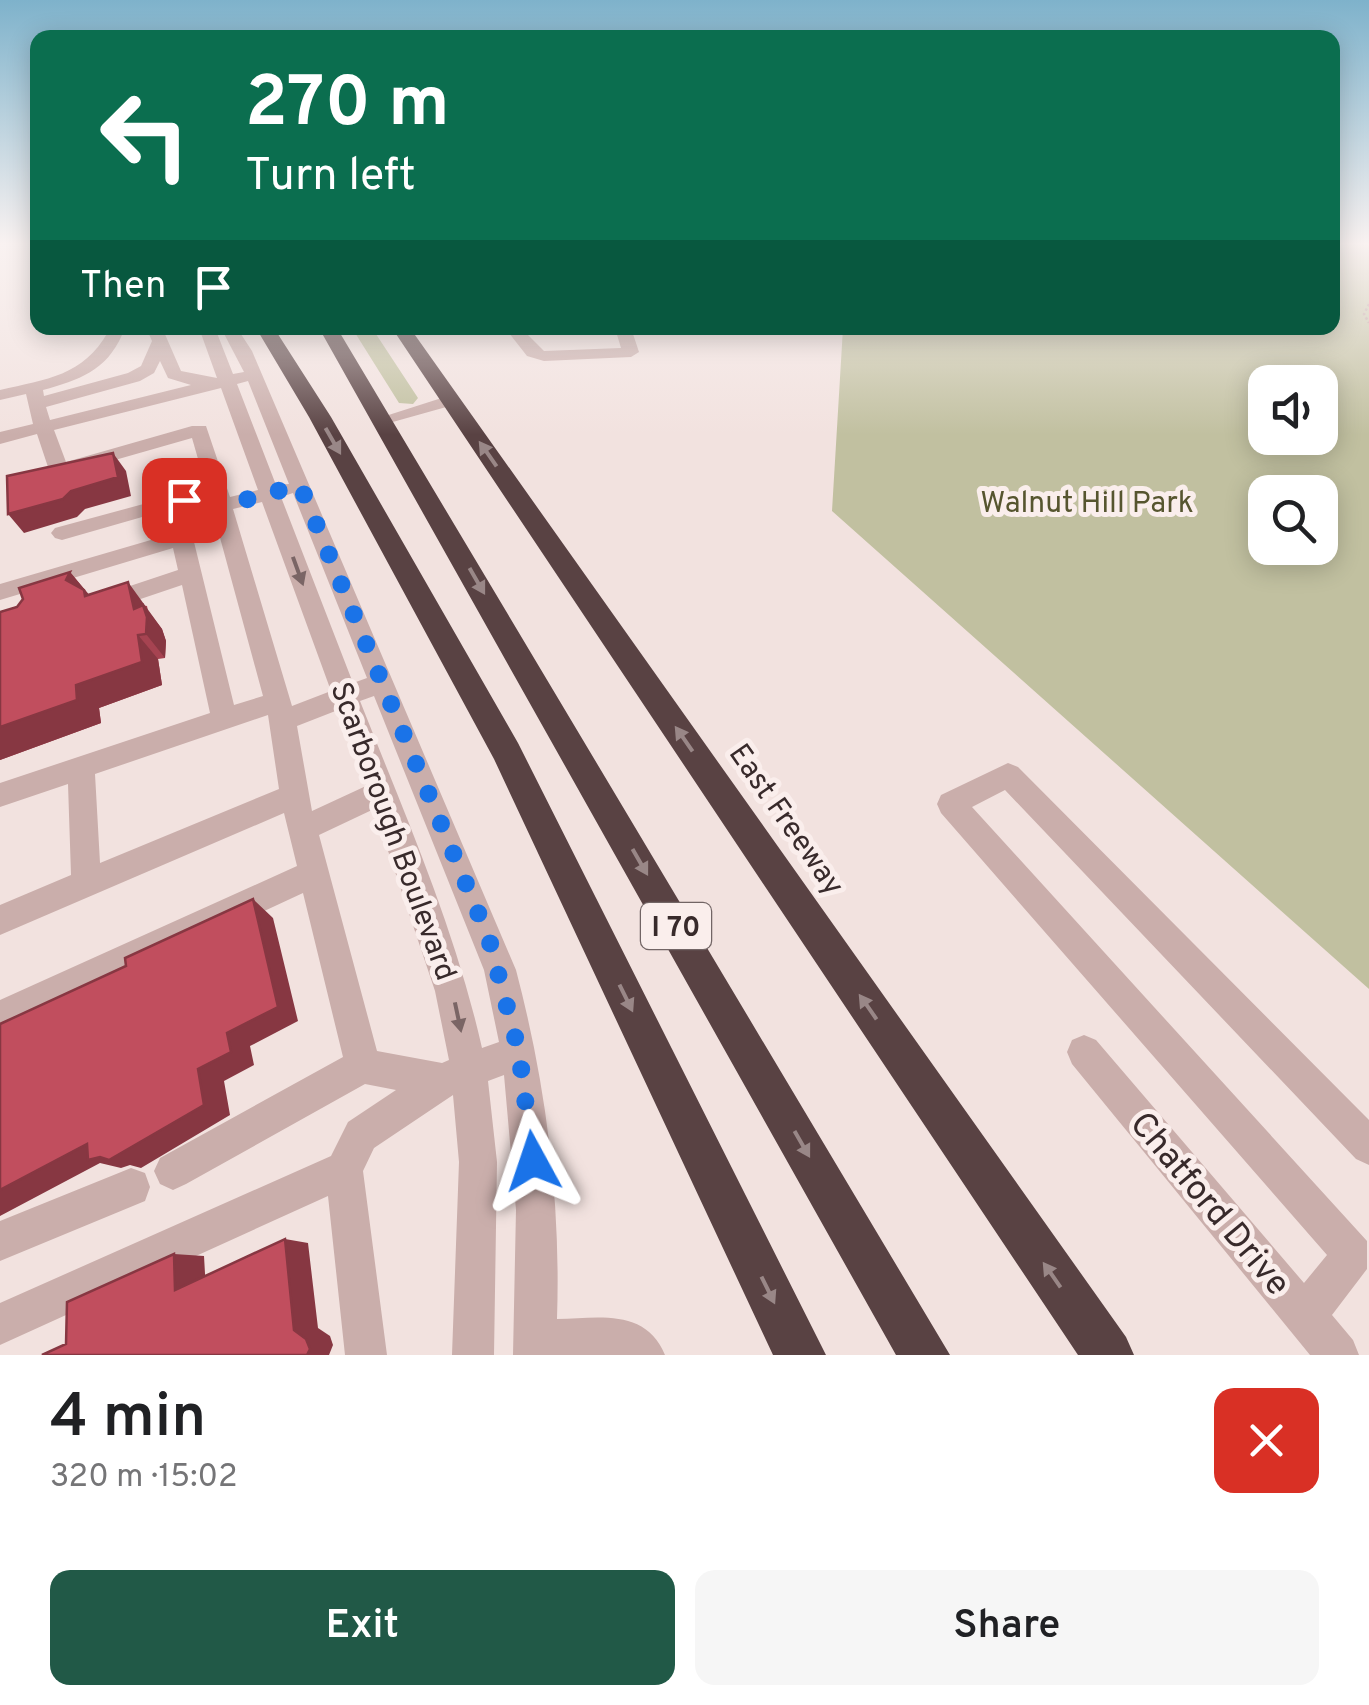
<!DOCTYPE html>
<meta charset="utf-8">
<style>
:root{--surface:#fff;--page:#f6f6f6;--text:#202124;--muted:#757577;--accent:#215947}
body{margin:0;font-family:Overpass,sans-serif;background:var(--page);color:var(--text);height:100vh;display:flex;flex-direction:column;font-size:38px;white-space:nowrap}
*{box-sizing:border-box;margin:0}
p{font-size:32px;color:var(--muted)}
.icon{flex:none;width:55px;height:55px;fill:none;stroke:currentColor;stroke-width:2;stroke-linecap:round;stroke-linejoin:round}
.map{position:relative;height:1355px;overflow:hidden}
.panel{display:flex;flex-direction:column;background:var(--surface);flex:1}
.panel>*{flex:none}
.banner{position:absolute;left:30px;top:30px;width:1310px;height:305px;border-radius:20px;box-shadow:0 5px 25px #0003;background:#0b6e4f;color:#fff;overflow:hidden}
.controls{position:absolute;left:1248px;top:365px;display:grid;gap:20px}
.controls a{display:grid;place-items:center;width:90px;height:90px;border-radius:20px;background:var(--surface);box-shadow:0 5px 25px #0003;font-size:50px}
.pin{position:absolute;display:grid;place-items:center;width:85px;height:85px;color:#fff;margin:-42px;border-radius:20px;box-shadow:0 5px 15px #0006}
.me{position:absolute;width:110px;margin:-55px;rotate:355deg;stroke-linejoin:round;filter:drop-shadow(0 0 8px #0008)}
.turn{display:flex;align-items:center;gap:35px;height:210px;padding:0 50px;font-size:45px}
.turn .icon{width:130px;height:130px;stroke-width:2.5}
.turn b{display:block;font-size:70px;line-height:85px}
.then{display:flex;align-items:center;height:95px;padding:0 50px;background:#0003;gap:20px;font-size:38px}
.round{display:grid;place-items:center;flex:none;width:105px;height:105px;border-radius:20px;background:var(--page)}
.overview{display:flex;align-items:center;justify-content:space-between;height:170px;padding:0 50px}
h1{font-size:60px;font-weight:600;line-height:75px}
.button{display:flex;gap:20px;margin-top:auto;padding:20px 50px}
.button a{flex:1;height:115px;border-radius:20px;background:var(--accent);color:#fff;font-size:40px;font-weight:600;line-height:115px;text-align:center}
.button a+a{background:var(--page);color:var(--text)}
.map>svg:first-child{display:block}
</style>
<div class="map">
<svg width="1369" height="1355" viewBox="0 0 1369 1355">
<rect width="100%" height="100%" fill="#f2e2df"/>
<path fill="#c1c0a0" fill-rule="evenodd" d="M1333,245H1369V989L832,511L843,328H1332ZM1265,382H1320V438H1265ZM1265,492H1320V548H1265Z
M352,328H372L418,398L413,404L399,403Z"/>
<g fill="none" stroke-linecap="round" stroke-linejoin="round">
<path stroke="#b69796" stroke-width="2.5" stroke-dasharray="2.5 2.5" stroke-linecap="butt" d="M1369,304L1364,314L1369,323"/>
<path fill="#caaeab" fill-rule="evenodd" d="M155,328L164,332L181,371L217,378L199,328H215L233,374L244,372L221,328H237L252,351L516,970C546,1084 561,1200 557,1319C599,1318 646,1308 665,1355H513L516,1210L504,1075L488,1081L497,1162L494,1355H452L459,1162L453,1095L374,1148L363,1171L387,1355H345L328,1196L0,1345V1303L331,1156L348,1122L396,1090L365,1084L186,1184L173,1190L160,1184L154,1171L160,1158L343,1057L303,893L0,1034V1000L297,866L284,813L0,935V905L71,875L68,784L0,807V783L210,713L182,585L105,611L93,603L97,597L178,570L173,548L0,600V584L216,521L213,511L184,505L62,540L55,538L51,533L55,528L184,493L209,497L192,438L59,476L49,470L37,434L0,444V432L33,424L26,394L0,400V390C47,379 83,376 108,332L114,330L122,335C106,371 79,380 43,390L44,396L128,373L141,366L152,341L148,332ZM160,361L168,378L191,385L50,420L46,407L140,381L154,373ZM248,381L289,484L276,485L237,384ZM221,388L258,490L230,497L206,426H192L66,462L54,430ZM293,493L367,678L353,683L281,497ZM262,502L331,691L292,706L233,509ZM219,534L263,696L234,705L194,542ZM374,696L484,970L499,1042L482,1048C455,928 405,815 360,701ZM338,710L366,786L312,811L297,726ZM268,715L279,789L100,863L95,774ZM374,809L435,991L449,1060L442,1063L377,1051L319,835Z
M505,328H521L544,351L621,348L615,328H631L639,352L631,357L544,361L527,356Z
M451,395L460,400L457,404L382,425L373,420Z
M1008,763L1018,767L1369,1120V1165L1356,1159L1005,790L972,807L1367,1241V1269L1332,1315L1353,1340L1359,1355H1310L1072,1064L1067,1052L1072,1040L1084,1035L1096,1040L1304,1283L1327,1255L941,813L937,804L941,795Z
M131,1168L145,1173L150,1187L145,1201L0,1261V1221Z"/>
<path fill="#594243" fill-rule="evenodd" d="M256,328H274L331,417L518,743L826,1355H773L494,759L309,417Z
M319,328H337L950,1355H896Z
M392,328H410L1126,1337L1134,1355H1078Z"/>
</g>
<path fill="#a64351" d="M70,572L89,595L147,606L148,611L162,629L166,641L165,658L158,659L162,685L99,708L101,723L0,760V612L17,607Z"/>
<path fill="#873742" d="M113,453L126,471L131,496L85,509L77,517L24,533L8,514Z
M70,572L91,597L105,614L66,580Z
M128,582L162,629L166,641L165,658L146,634L134,609Z
M138,635L158,659L162,685L99,708L101,723L0,760V727L76,685Z
M253,899L273,918L298,1021L250,1046L254,1065L224,1081L230,1115L141,1168L130,1165L121,1168L100,1163L0,1216V1190L198,1069L227,1033Z
M285,1239L308,1243L318,1328L330,1336L333,1345L329,1355H307L294,1330Z
M174,1254L204,1256L206,1291L175,1290Z"/>
<path fill="#c14e5e" stroke="#873742" stroke-width="2.5" d="M113,453L118,477L71,491L63,499L8,514L7,476Z
M70,572L66,580L84,590L85,596L128,582L134,609L143,605L147,617L146,634L138,635L142,662L76,685L77,700L0,727V612L17,607L23,599L19,588Z
M253,899L278,1007L227,1033L231,1052L198,1069L204,1105L109,1160L100,1157L88,1160L87,1144L0,1190V1024L126,966L125,958Z
M285,1239L294,1330L306,1339L310,1349L307,1355H42L66,1344L67,1302L174,1254L175,1290Z"/>
<defs><path id="oneway-solid" d="M-6-.8H1V-3.2L6.5 0L1 3.2V.8H-6Z" transform="scale(2.5)"/></defs>
<g fill="#998787">
<use href="#oneway-solid" transform="translate(333 441) rotate(60)"/>
<use href="#oneway-solid" transform="translate(488 454) rotate(-125)"/>
<use href="#oneway-solid" transform="translate(477 581) rotate(60)"/>
<use href="#oneway-solid" transform="translate(684 739) rotate(-125)"/>
<use href="#oneway-solid" transform="translate(640 862) rotate(60)"/>
<use href="#oneway-solid" transform="translate(626 998) rotate(64)"/>
<use href="#oneway-solid" transform="translate(868 1007) rotate(-125)"/>
<use href="#oneway-solid" transform="translate(802 1144) rotate(60)"/>
<use href="#oneway-solid" transform="translate(1052 1275) rotate(-125)"/>
<use href="#oneway-solid" transform="translate(768 1290) rotate(64)"/>
</g>
<g fill="#7a6565">
<use href="#oneway-solid" transform="translate(298 571) rotate(70)"/>
<use href="#oneway-solid" transform="translate(458 1017) rotate(78)"/>
</g>
<linearGradient id="sky" x2="0" y2="1"><stop stop-color="#7eb2cb"/><stop offset="0.56" stop-color="#f9f2f1"/><stop offset="1" stop-color="#f9f2f1" stop-opacity="0"/></linearGradient>
<rect width="1369" height="435" fill="url(#sky)"/>
<g fill="none" stroke-linecap="round" stroke-linejoin="round">
<path stroke="#1a73e8" stroke-width="18" stroke-dasharray="0 32.4" d="M184,500L222,506L300,485L489,939L519,1052L533,1161"/>
</g>
<g text-anchor="middle" stroke-width="10" stroke-linejoin="round" paint-order="stroke">
<rect fill="#faeeec" stroke="#726565" stroke-width="2.5" x="641" y="903" width="70" height="46" rx="8"/>
<g font-size="28" font-weight="bold" fill="#382a2b">
<text x="676" y="936">I 70</text>
</g>
<g font-size="30" fill="#56552f" stroke="#faeeec">
<text x="1087" y="512">Walnut Hill Park</text>
</g>
<g font-size="30" fill="#382a2b" stroke="#faeeec">
<text transform="translate(787 819) rotate(55)" y="10">East Freeway</text>
<text transform="translate(394 831) rotate(70)" y="10">Scarborough Boulevard</text>
</g>
<g font-size="35" fill="#382a2b" stroke="#faeeec">
<text transform="translate(1211 1203) rotate(50)" y="12">Chatford Drive</text>
</g>
</g>
</svg>
<div class="controls">
<a><svg class="icon" aria-label="sound" viewBox="0 0 24 24"><path d="M4 9h4l5-4v14l-5-4H4zM17 9q2 3 0 6"/></svg></a>
<a><svg class="icon" aria-label="search" viewBox="0 0 24 24"><circle cx="10" cy="10" r="6"/><path d="M15 15l6 6"/></svg></a>
</div>
<div class="pin" style="left:184px;top:500px;background:#d93025"><svg class="icon" aria-label="arrive" viewBox="0 0 24 24"><path d="M6 21V4h12l-3 4 3 4H6"/></svg></div>
<svg class="me" style="left:533px;top:1161px" viewBox="-20 -20 40 40"><path d="M0-17L14 15 0 8-14 15z" fill="#1a73e8" stroke="#fff" stroke-width="4"/></svg>
<div class="banner">
<div class="turn"><svg class="icon" aria-label="left" viewBox="0 0 24 24"><path d="M17 20v-9H6M10 6l-5 5 5 5"/></svg><div><b>270 m</b>Turn left</div></div>
<div class="then">Then<svg class="icon" aria-label="arrive" viewBox="0 0 24 24"><path d="M6 21V4h12l-3 4 3 4H6"/></svg></div>
</div>
</div>
<section class="panel">
<div class="overview"><div><h1>4 min</h1><p>320 m · 15:02</p></div><a class="round" style="background:#d93025;color:#fff"><svg class="icon" aria-label="close" viewBox="0 0 24 24"><path d="M6 6l12 12M18 6L6 18"/></svg></a></div>
<div class="button"><a>Exit</a><a>Share</a></div>
</section>
